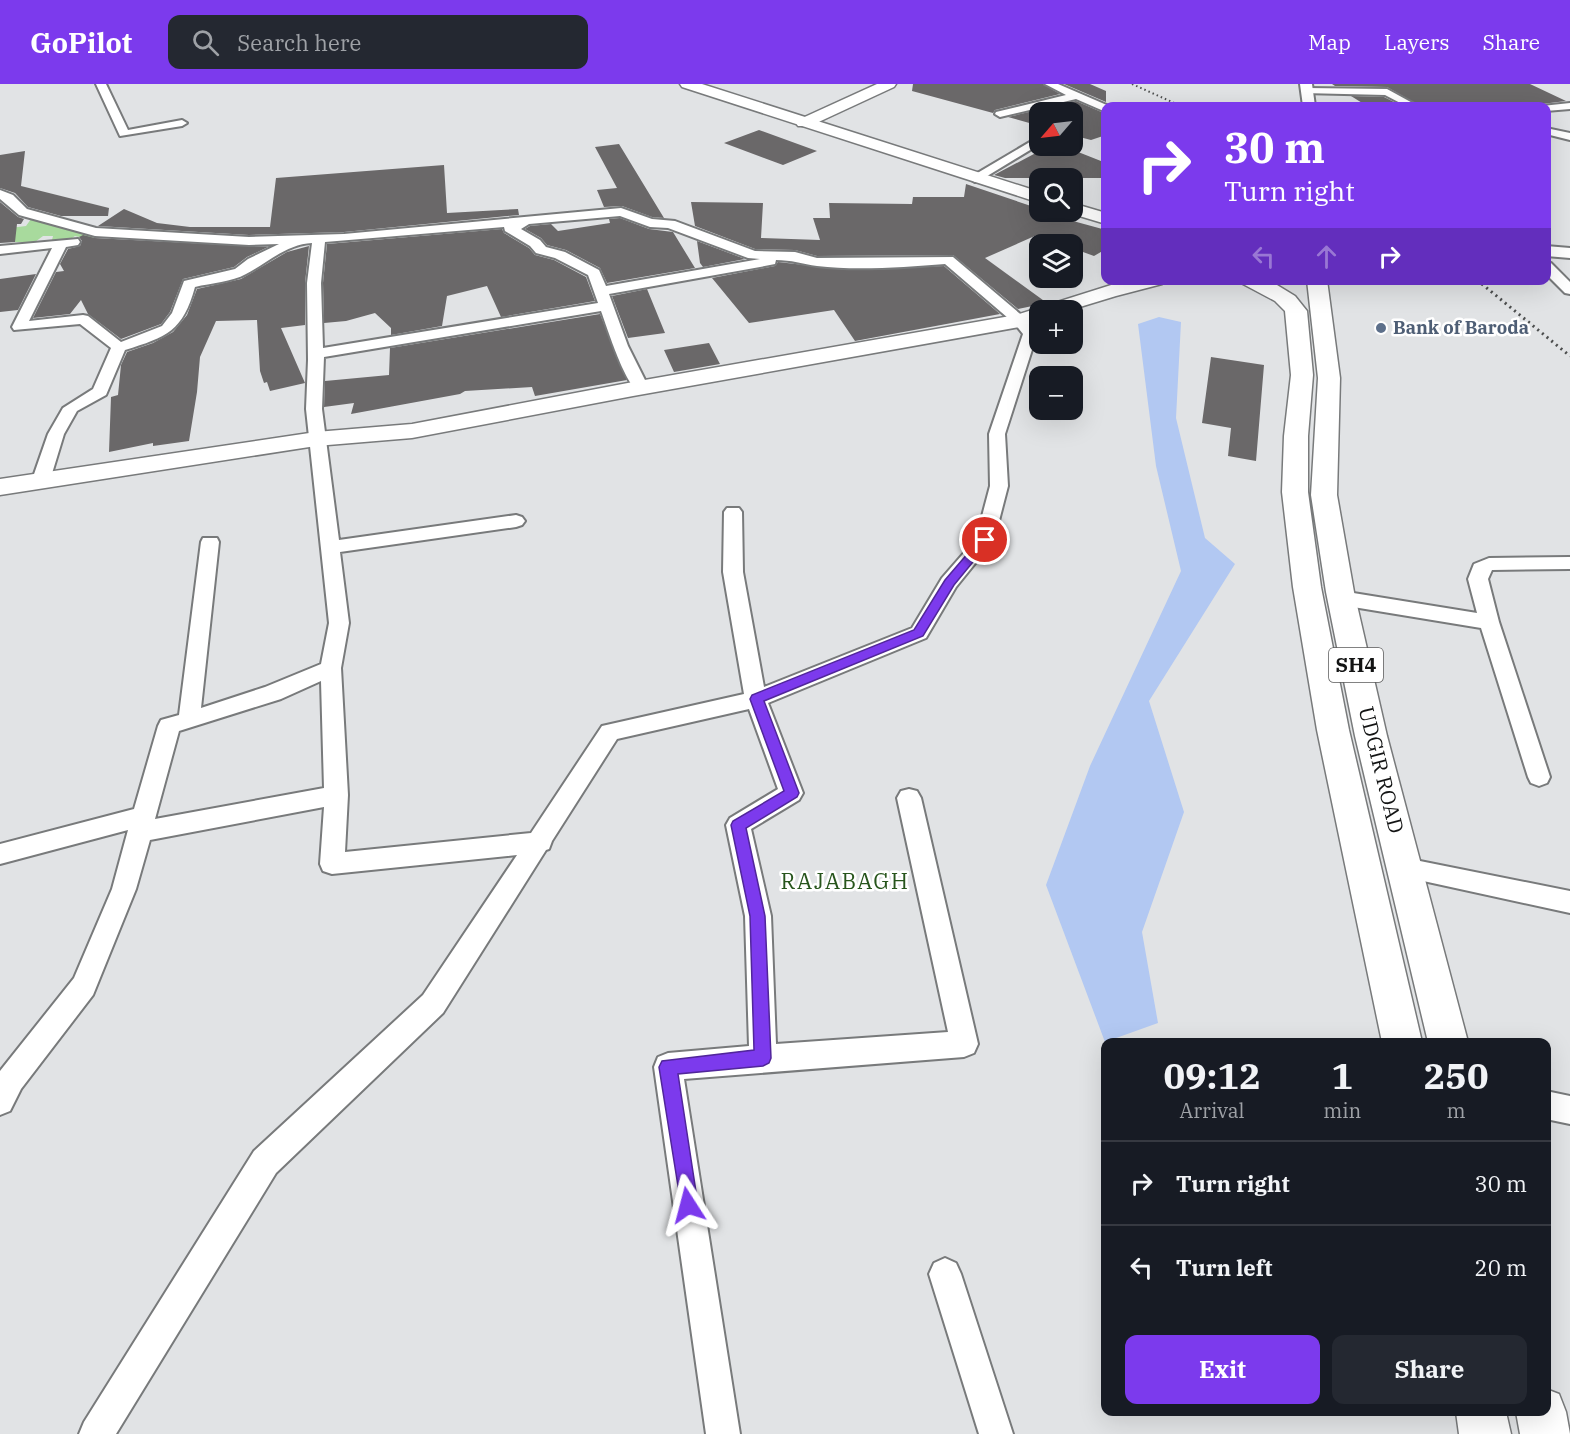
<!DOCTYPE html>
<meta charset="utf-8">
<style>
:root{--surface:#171b24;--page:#242831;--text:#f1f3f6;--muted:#9ea1a6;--line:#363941;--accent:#7c3aed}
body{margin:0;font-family:"IBM Plex Serif",serif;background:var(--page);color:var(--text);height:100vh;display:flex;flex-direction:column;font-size:22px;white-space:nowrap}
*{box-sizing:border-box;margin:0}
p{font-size:20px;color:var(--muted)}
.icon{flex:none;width:33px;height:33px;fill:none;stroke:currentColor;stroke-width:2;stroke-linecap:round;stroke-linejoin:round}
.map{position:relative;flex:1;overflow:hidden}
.side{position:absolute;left:1101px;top:954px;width:450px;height:378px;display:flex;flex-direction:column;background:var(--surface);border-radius:12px;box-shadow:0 6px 24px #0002}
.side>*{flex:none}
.hud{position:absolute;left:1101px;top:18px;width:450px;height:183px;border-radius:12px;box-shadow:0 6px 24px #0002;background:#7c3aed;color:#fff;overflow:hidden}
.needle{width:39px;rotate:242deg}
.controls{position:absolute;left:1029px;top:18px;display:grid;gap:12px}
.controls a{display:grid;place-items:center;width:54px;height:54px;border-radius:12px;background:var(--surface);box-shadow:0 6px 24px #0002;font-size:30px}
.pin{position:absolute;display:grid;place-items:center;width:51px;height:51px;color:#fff;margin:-26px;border:3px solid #fff;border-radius:50%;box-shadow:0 2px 6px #0007}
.me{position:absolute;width:66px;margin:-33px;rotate:351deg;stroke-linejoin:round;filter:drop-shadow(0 0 4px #0008)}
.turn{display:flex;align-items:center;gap:21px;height:126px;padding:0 24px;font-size:27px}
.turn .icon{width:78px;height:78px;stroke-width:2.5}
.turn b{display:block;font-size:42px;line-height:51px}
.lanes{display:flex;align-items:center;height:57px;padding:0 24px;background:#0003;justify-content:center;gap:30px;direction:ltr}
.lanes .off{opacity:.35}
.eta{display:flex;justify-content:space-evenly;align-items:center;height:102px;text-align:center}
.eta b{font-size:36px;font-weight:800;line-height:42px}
.primary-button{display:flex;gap:12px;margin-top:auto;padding:12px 24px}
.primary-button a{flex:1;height:69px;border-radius:12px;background:var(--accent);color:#fff;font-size:24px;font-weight:800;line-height:69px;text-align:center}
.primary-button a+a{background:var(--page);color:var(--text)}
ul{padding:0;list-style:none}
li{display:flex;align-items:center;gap:18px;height:84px;padding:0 24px;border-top:2px solid var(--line)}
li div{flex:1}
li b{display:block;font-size:22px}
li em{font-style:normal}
header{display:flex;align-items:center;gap:36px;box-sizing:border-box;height:84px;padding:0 30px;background:var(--accent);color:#fff}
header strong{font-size:28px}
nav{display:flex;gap:33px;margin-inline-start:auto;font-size:21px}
.search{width:420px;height:54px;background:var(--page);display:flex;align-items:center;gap:15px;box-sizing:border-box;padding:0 21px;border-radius:12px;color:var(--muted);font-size:22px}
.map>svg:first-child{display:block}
</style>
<header>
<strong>GoPilot</strong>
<div class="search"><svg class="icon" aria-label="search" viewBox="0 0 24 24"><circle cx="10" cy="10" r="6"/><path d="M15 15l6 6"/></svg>Search here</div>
<nav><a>Map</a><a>Layers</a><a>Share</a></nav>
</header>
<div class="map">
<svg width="1570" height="1350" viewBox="0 0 1570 1350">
<rect width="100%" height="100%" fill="#e1e3e5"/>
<path fill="#a8da9d" d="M31,135L89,151L114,153L84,154L75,152L69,156H52L53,152H43L35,158H0L10,144L26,142Z"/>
<path fill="#b2c8f2" d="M1159,233L1181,238L1176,334L1205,454L1235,480L1149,617L1184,728L1142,848L1158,939L1105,958L1046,801L1090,682L1181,487L1156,382L1138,240Z"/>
<path fill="#6a6869" d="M913,0H1043L1060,10L995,26L993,29L912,7Z
M1064,0H1090L1106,7V18Z
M1332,0H1530L1566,17L1542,20L1540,22H1420L1387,3L1335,2Z
M1351,12L1384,13L1402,22H1367Z
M1076,17L1106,30V51L1091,56L1072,51V28H1040V42L1008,33Z
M759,46L817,67L783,81L724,59Z
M619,60L664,134L652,133L622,122L604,123L597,106L617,104L595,63Z
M1049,62H1063L1106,79V94H1005L994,91Z
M25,67L21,102L109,124L108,132H61L28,123L15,109L0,104V71Z
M444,81L447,129L518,125L519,131L344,148L249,151L98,142L124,125L157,139L190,143H270L276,94Z
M966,100L1040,125V128L1106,146V165L1094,172L1072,164V160H1063L1037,151L985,174L1047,219L1018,225L953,171L817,172L795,166L755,165L695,142L691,118L763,119L761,154L820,156L813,134H830L829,119L912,120L913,113H964Z
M0,118L18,133L24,135L21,140H17L15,158L0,159Z
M620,134L649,145L673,148L695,184L607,199L600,184L566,166L547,161L541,154L525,145L530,142L551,140L558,147L610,139L609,135Z
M502,145L504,149L529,164L535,171L554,176L586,193L595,217L501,233L487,202L447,212L442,242L391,251V244L375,229L346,237L324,239L323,199L327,160Z
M83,151L95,154L268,163L247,173L234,183L183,195L170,228L161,240L121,255L88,230L81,216L70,230L33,234L56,188L64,187L60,180L68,165L80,162L82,157L79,153Z
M697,157L745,175L703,183L700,179Z
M309,162L305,199V241L281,244L305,299L270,307L267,298L264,299L260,287L257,236L216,237L200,273L197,308L189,357L153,362V359L109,368L111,313L118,311L121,281L127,268L153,259L173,248L187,231L197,205L241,195L287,168Z
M778,178L848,186L944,182L1000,230L855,257L834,226L749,239L712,194L775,182Z
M36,190L18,226L0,228V195Z
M647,205L665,249L628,254L612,212Z
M600,230L627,296L535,312L532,303L465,307L460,310L351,330L354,319L324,323L325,297L389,291L390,264Z
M709,259L720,280L674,288L664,266Z
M1211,273L1264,281L1256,377L1228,372L1231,344L1202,339Z"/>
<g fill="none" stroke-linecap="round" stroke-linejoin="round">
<defs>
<path id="minor" d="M96,0H106L128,46L182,36L187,39L182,42L120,52Z
M1045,0H1058L1109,22H1106V28L1076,15L1000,33L995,30L996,28L1066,11Z
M1307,4L1387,5L1418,22H1406L1385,11L1303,9V5Z
M1570,19V25L1546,27V22H1542Z
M1546,44L1570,49V56L1546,50Z
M1040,52V60L979,97L975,98L969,94Z
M0,106L13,111L27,125L96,144L249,153L344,150L621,124L652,135L675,137L755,167L795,168L817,174L953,173L1025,234L1037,250L1005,350L1008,402L994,456L956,503L926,554L768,619L803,709L799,716L751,745L771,832L776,960L948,948L897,714L901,707L909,705L917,707L921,714L978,960L974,969L964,973L684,995L740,1350H706L654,983L658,973L668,969L749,962L745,832L726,741L730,734L778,705L749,625L617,655L552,757L549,765L546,766L443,929L276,1089L116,1350H79L84,1338L254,1067L423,911L517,771L332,790L323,787L320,780L324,723L150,756L136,805L93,911L21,1005L10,1027L0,1031V987L74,894L112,805L128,746L0,780V760L134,725L158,642L161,636L179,631L201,458L203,454H217L219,458L201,624L265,603L321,580L329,539L306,325L308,276L307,199L312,159C287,160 267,179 246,190C232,198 211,199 195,203C183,247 167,253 125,266L106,311L77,327L64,350L50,396L47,400H35L32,396L48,350L63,324L93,305L111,264L80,240L14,246L12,243L52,164L0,170V162L78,155L80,158L78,161L66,163L29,237L83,231L88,232L121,258L162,242L172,229L184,197L235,185L248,175L279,160L249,161L95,152L19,131L0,115ZM620,132L650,143L668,144L748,174L760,175L606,202L599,186L565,168L546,163L540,156L521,145L529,140ZM504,143L505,147L530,162L536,169L555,174L588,191L598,219L323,264L321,199L325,158ZM776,176C791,176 803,180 817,182C857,187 905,183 945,180L1015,240L1023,250L989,350L990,402L976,455L942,494L912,544L764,603L743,488L742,428L739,424H727L724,428L723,488L744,610L602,642L531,749L345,768L348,711L341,584L349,539L340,468L516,443L522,441L525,437L522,433L516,431L339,456L322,325L324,273L601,227C607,243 626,305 641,309L649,304L628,262L609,210L760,183L775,180ZM321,597L324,704L155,735L179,647L281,615Z
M1546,178L1551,179L1570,198V210L1565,209L1546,190Z
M1570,473V485L1492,486L1488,495L1499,538L1550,693L1547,699L1539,702L1531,699L1528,693L1481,544L1341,521L1334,519L1331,514L1334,509L1341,507L1477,529L1468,495L1474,480L1489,474Z
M1405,774L1570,807V829L1396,791L1393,784L1396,777Z
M1546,1007L1570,1012V1040L1546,1035Z
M945,1174L956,1179L961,1190L1013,1350H979L929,1190L934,1179Z"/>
<path id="tertiary" d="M1300,0H1312L1315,22H1303Z
M1546,162L1570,164V174L1546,172Z"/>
<path id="secondary" d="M1127,196H1165L1162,200L1116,212L1070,226H1040V237L1020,243L633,312L412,354L316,362L0,411V395L316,348L412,340L633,298L1016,231Z"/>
<path id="primary" d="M877,0H896L894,3L810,42H798L796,39L798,36Z"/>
<path id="trunk" d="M680,0H702L1040,108V119L682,3Z
M1072,119L1106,129V140L1066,128H1072Z
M1240,196H1268L1277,201L1295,212L1307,227L1313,291L1308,352V408L1321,503L1349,646L1422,958H1382L1317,646L1293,503L1282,408L1284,352L1291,291L1285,227L1275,217L1243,200Z
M1307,196H1327L1340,294L1337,411L1354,508L1387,652L1468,958H1428L1355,652L1326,508L1311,411L1318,294Z
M1546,1305L1559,1310L1566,1328L1570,1350H1520L1516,1328H1546Z
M1456,1328H1506L1511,1350H1459Z"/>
</defs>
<use href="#minor" stroke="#787a7b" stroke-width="4"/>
<use href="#tertiary" stroke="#787a7b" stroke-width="4"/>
<use href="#secondary" stroke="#787a7b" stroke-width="3"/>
<use href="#primary" stroke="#787a7b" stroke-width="3"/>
<use href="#trunk" stroke="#787a7b" stroke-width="3"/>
<use href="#minor" fill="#fff" fill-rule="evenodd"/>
<use href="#tertiary" fill="#fff" fill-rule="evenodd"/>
<use href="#secondary" fill="#fff" fill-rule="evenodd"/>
<use href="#primary" fill="#fff" fill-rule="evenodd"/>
<use href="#trunk" fill="#fff" fill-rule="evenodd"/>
<path stroke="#4c4e4e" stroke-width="2" stroke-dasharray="1.5 3" stroke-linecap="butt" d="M1132,0L1181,22"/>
<path stroke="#4c4e4e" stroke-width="3" stroke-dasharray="2 4" stroke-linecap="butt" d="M1477,196L1570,272"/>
</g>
<path fill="#7c3aed" stroke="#51269a" stroke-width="1.5" d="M985,453L991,456L954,501L923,552L764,617L799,709L797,713L746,744L765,832L771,974L769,979L763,982L678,990L698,1121L695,1127L688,1130L682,1127L659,983L662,977L754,966L750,832L731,741L733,737L784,707L750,615L752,611L914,546L945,496L981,454Z"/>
<circle fill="#5c6f8a" stroke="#fff" stroke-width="2" cx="1381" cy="244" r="6"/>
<g text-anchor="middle" stroke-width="5" stroke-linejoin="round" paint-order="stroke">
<g font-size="18" font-weight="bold" fill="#4e5e75" stroke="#fff" text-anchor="start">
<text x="1393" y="250">Bank of Baroda</text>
</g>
<rect fill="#fff" stroke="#5a5a5a" stroke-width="1.5" x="1329" y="564" width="54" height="34" rx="4.5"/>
<g font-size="20" font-weight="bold" fill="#131414">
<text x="1356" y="588">SH4</text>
</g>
<g font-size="21" fill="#131414" stroke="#fff">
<text transform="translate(1381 686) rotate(76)" y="7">UDGIR ROAD</text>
</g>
<g font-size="22" letter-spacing="1.5" fill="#27551c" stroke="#fff">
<text x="845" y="805">RAJABAGH</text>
</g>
</g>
</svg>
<div class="controls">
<a><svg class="needle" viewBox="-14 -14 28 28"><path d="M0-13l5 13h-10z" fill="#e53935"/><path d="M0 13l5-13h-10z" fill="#9ea1a6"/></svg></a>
<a><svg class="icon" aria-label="search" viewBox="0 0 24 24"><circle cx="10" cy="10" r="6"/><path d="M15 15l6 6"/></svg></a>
<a><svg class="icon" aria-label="layers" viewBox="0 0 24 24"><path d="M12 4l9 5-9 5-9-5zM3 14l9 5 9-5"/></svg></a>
<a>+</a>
<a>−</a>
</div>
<div class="pin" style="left:985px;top:456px;background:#d93025"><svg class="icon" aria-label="arrive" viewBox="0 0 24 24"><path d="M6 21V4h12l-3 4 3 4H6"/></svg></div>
<svg class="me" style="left:688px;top:1121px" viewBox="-20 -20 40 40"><path d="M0-17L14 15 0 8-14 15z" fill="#7c3aed" stroke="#fff" stroke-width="4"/></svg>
<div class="hud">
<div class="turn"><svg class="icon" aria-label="right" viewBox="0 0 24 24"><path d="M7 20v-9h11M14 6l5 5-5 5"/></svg><div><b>30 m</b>Turn right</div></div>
<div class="lanes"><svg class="icon off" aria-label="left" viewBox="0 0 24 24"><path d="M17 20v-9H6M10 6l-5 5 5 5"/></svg><svg class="icon off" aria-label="ahead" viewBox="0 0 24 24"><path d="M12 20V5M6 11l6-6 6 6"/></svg><svg class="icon" aria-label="right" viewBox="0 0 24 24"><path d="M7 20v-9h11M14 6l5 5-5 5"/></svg></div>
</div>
<section class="side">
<div class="eta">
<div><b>09:12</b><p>Arrival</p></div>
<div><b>1</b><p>min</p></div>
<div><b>250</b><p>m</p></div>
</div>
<ul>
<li><svg class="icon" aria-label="right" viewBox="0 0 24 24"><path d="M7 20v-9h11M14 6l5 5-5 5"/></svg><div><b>Turn right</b></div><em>30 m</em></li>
<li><svg class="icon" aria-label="left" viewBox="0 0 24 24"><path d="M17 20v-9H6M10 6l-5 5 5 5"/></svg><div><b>Turn left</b></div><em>20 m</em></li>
</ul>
<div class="primary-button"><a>Exit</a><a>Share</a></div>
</section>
</div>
